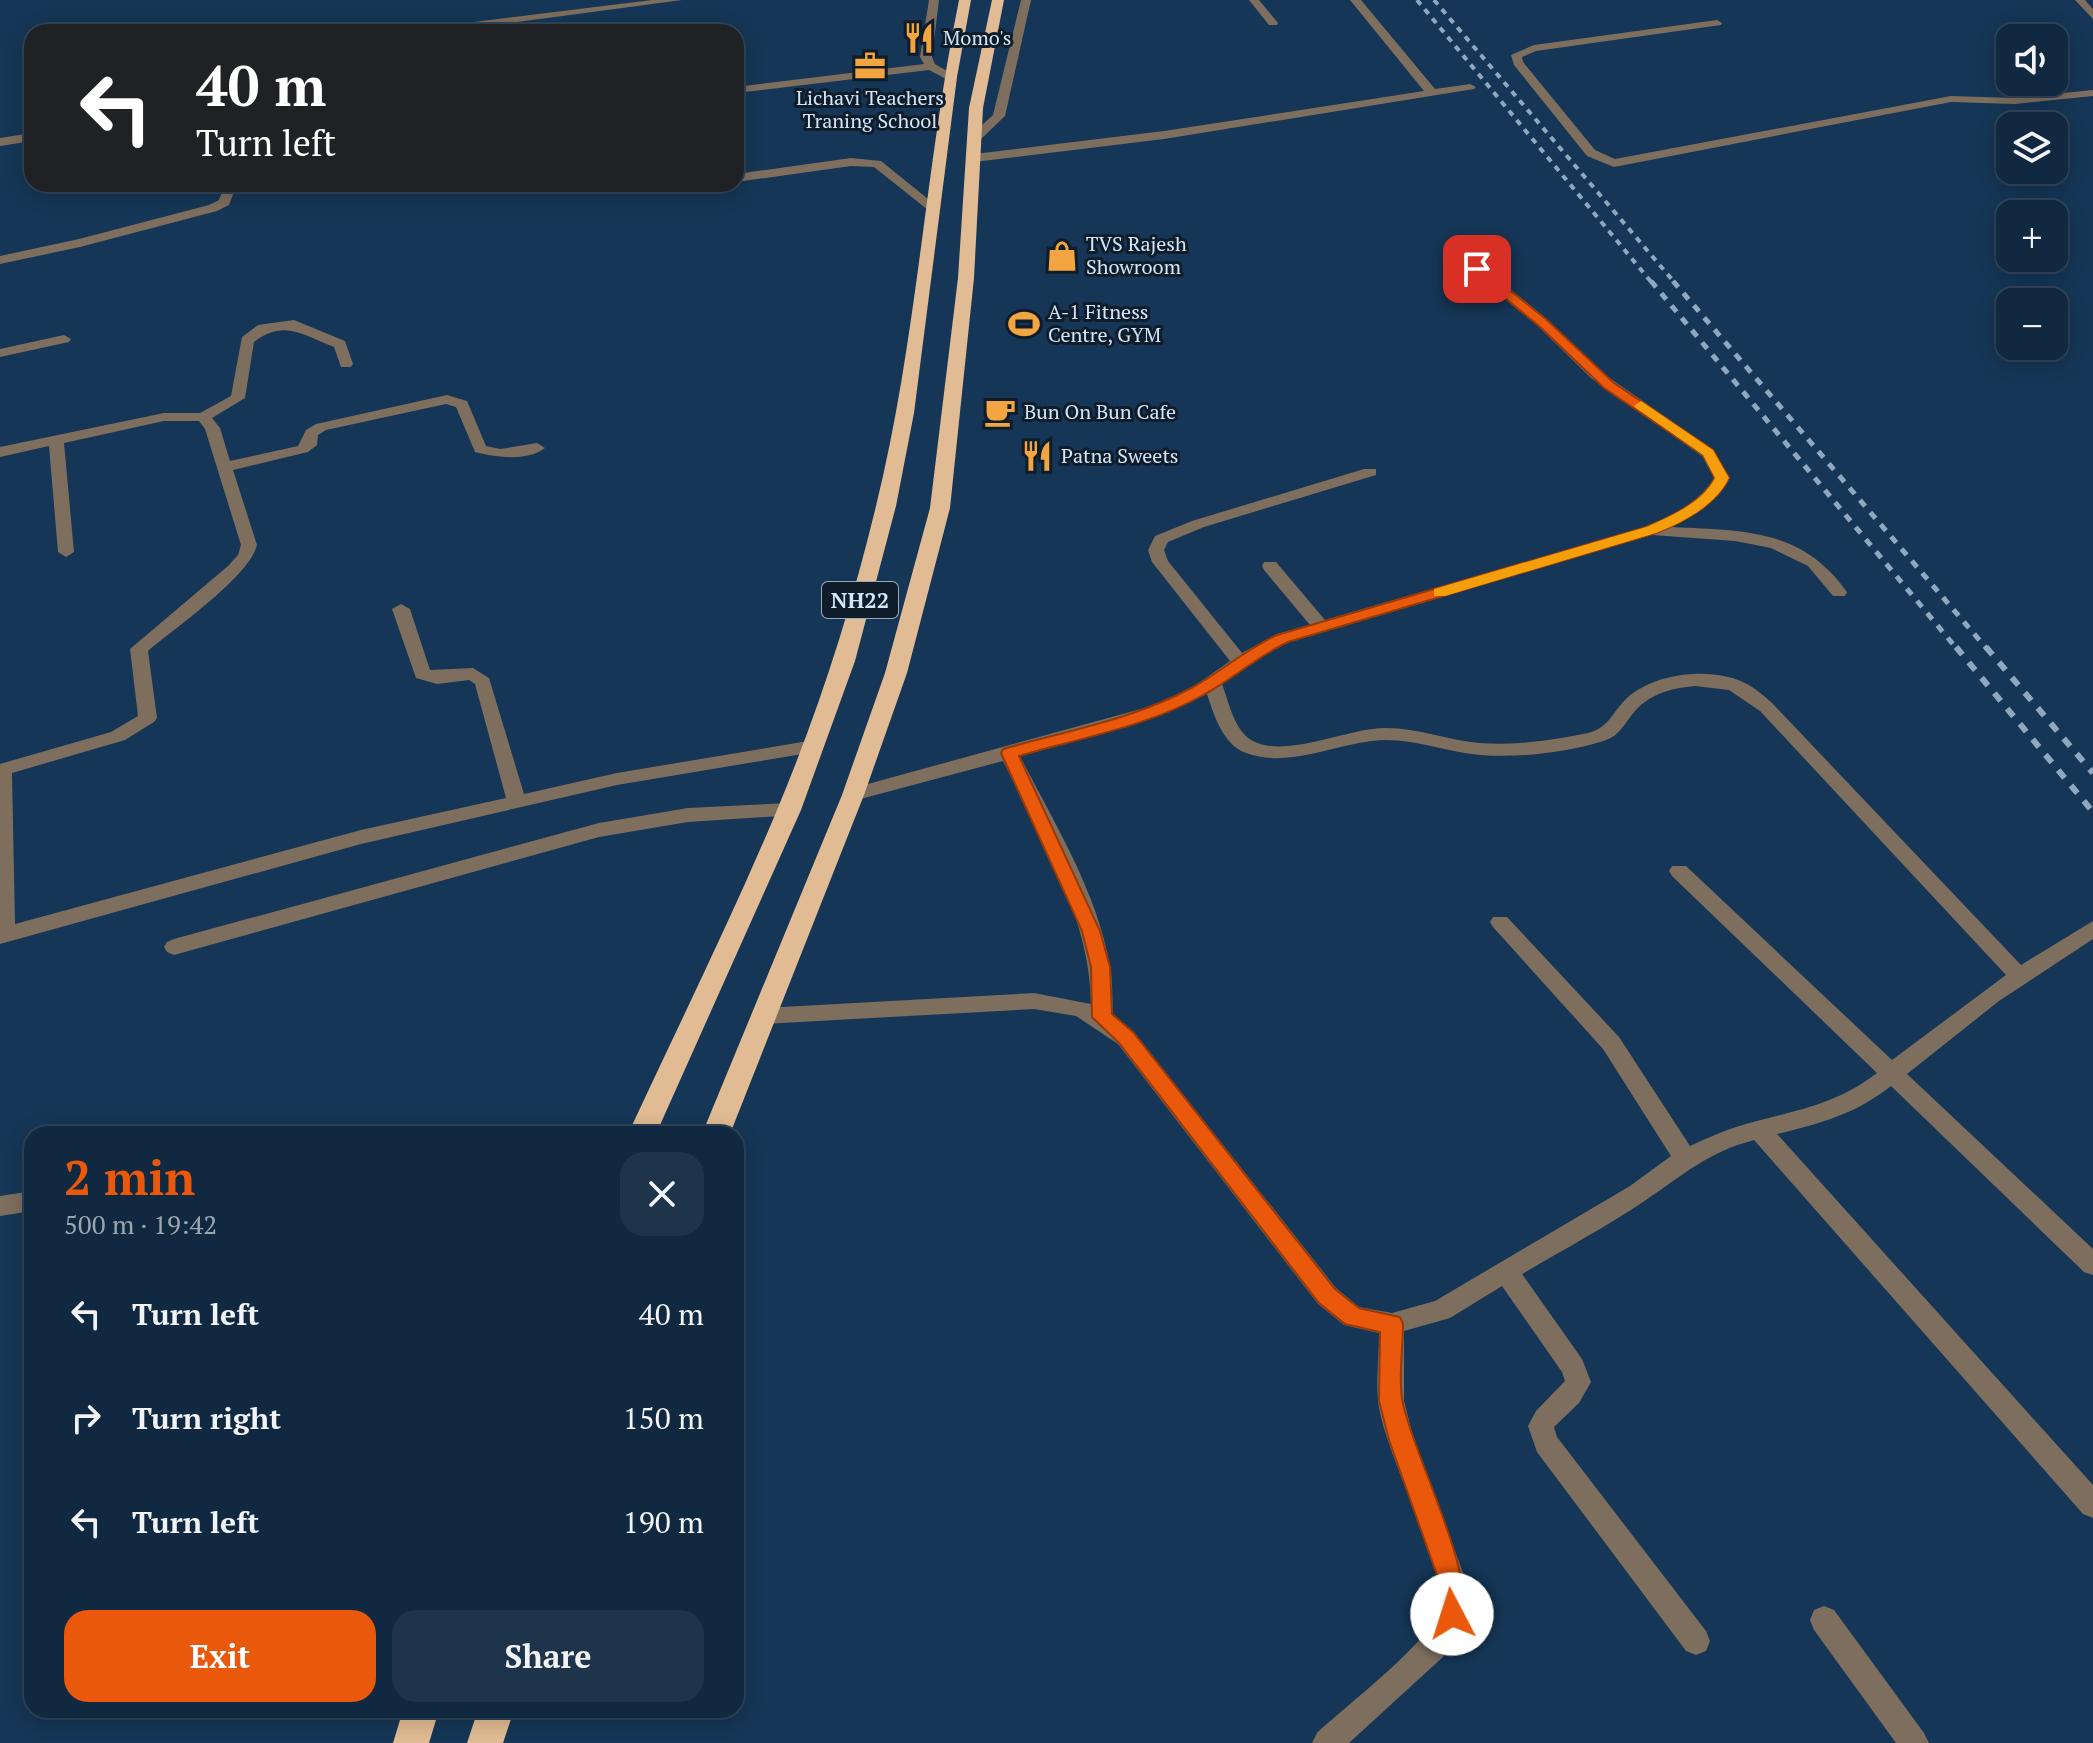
<!DOCTYPE html>
<meta charset="utf-8">
<style>
:root{--surface:#102840;--page:#1e344b;--text:#f1f3f6;--muted:#9ca6b1;--line:#304459;--accent:#ea580c}
body{margin:0;font-family:"PT Serif",serif;background:var(--page);color:var(--text);height:100vh;display:flex;flex-direction:column;font-size:30px;white-space:nowrap}
*{box-sizing:border-box;margin:0}
p{font-size:26px;color:var(--muted)}
.icon{flex:none;width:44px;height:44px;fill:none;stroke:currentColor;stroke-width:2;stroke-linecap:round;stroke-linejoin:round}
.map{position:relative;flex:1;overflow:hidden}
.details{position:absolute;left:24px;top:1126px;width:720px;height:592px;display:flex;flex-direction:column;background:var(--surface);border-radius:24px;box-shadow:0 4px 20px #0003,0 0 0 2px var(--line)}
.details>*{flex:none}
.top-card{position:absolute;left:24px;top:24px;width:720px;height:168px;border-radius:24px;box-shadow:0 4px 20px #0003,0 0 0 2px var(--line);background:#202124;color:#fff;overflow:hidden}
.tools{position:absolute;left:1996px;top:24px;display:grid;gap:16px}
.tools a{display:grid;place-items:center;width:72px;height:72px;border-radius:16px;background:var(--surface);box-shadow:0 4px 20px #0003,0 0 0 2px var(--line);font-size:40px}
.pin{position:absolute;display:grid;place-items:center;width:68px;height:68px;color:#fff;margin:-34px;border-radius:16px;box-shadow:0 4px 12px #0006}
.me{position:absolute;width:88px;margin:-44px;rotate:355deg;stroke-linejoin:round;filter:drop-shadow(0 0 6px #0008)}
.turn{display:flex;align-items:center;gap:28px;height:168px;padding:0 40px;font-size:36px}
.turn .icon{width:104px;height:104px;stroke-width:2.5}
.turn b{display:block;font-size:56px;line-height:68px}
.round{display:grid;place-items:center;flex:none;width:84px;height:84px;border-radius:24px;background:var(--page)}
.head{display:flex;align-items:center;justify-content:space-between;height:136px;padding:0 40px}
h1{font-size:48px;font-weight:700;line-height:60px;color:var(--accent)}
.cta{display:flex;gap:16px;margin-top:auto;padding:16px 40px}
.cta a{flex:1;height:92px;border-radius:24px;background:var(--accent);color:#fff;font-size:32px;font-weight:700;line-height:92px;text-align:center}
.cta a+a{background:var(--page);color:var(--text)}
ul{padding:0;list-style:none}
li{display:flex;align-items:center;gap:24px;height:104px;padding:0 40px}
li div{flex:1}
li b{display:block;font-size:30px}
li em{font-style:normal}
.map>svg:first-child{display:block}
</style>
<div class="map">
<svg width="2093" height="1743" viewBox="0 0 2093 1743">
<rect width="100%" height="100%" fill="#153656"/>
<g fill="none" stroke-linecap="round" stroke-linejoin="round">
<path fill="#7d6e5e" fill-rule="evenodd" d="M652,0H682L443,32H412L417,29Z
M929,0H939L932,57L935,64L954,75V79H946L929,70L736,93V87L924,64L920,57Z
M1021,0H1031L1005,116L980,140H972V134L993,115Z
M1249,0H1259L1278,23L1277,25H1269Z
M1350,0H1361L1435,89L1470,84L1476,87L1474,89L1164,139L974,162L968,158L974,154L1164,131L1424,91Z
M2075,0H2085L2093,9V19Z
M1717,20L1722,23L1721,25L1536,51L1522,57L1523,62L1595,150L1615,159L1951,96L2015,98L2093,90V96L2015,104L1951,102L1614,167L1587,156L1514,65L1511,55L1534,45Z
M32,133V141L0,146V138Z
M851,158L881,161L938,207L928,210L874,167L851,166L736,182V174Z
M225,184H237L229,205L217,211L80,247L0,264V256L79,239L209,205L219,200Z
M662,184H700C692,190 670,190 662,184Z
M1450,248H1460L1548,320L1601,372L1713,450L1730,478L1703,509L1672,527C1744,531 1801,528 1847,592L1845,596H1833L1808,566L1771,548L1735,541L1652,535L1289,642L1265,653L1222,684C1229,702 1234,731 1253,741C1281,757 1340,733 1372,729C1409,724 1443,740 1479,743C1514,746 1554,740 1588,733C1609,728 1613,711 1627,698C1655,673 1709,667 1743,682C1754,687 1763,695 1772,703L2021,965L2093,921V939L1999,1001L1907,1074L2093,1249V1275L2084,1272L1891,1086C1856,1114 1819,1124 1777,1134L2093,1485V1518L2083,1514L1754,1140C1708,1152 1683,1175 1646,1200C1606,1227 1563,1250 1522,1274L1582,1359L1591,1382L1579,1403L1554,1427L1557,1437L1706,1631L1710,1641L1706,1651L1696,1655L1686,1651L1537,1452L1528,1426L1536,1411L1565,1381L1562,1372L1502,1286L1450,1318L1404,1331V1401L1414,1440L1465,1578L1466,1614L1444,1656L1349,1743H1312L1317,1733C1343,1708 1429,1643 1438,1612C1450,1569 1383,1454 1378,1400C1376,1378 1379,1355 1379,1333L1344,1325L1318,1304L1118,1044L1076,1016L1034,1009L764,1024L756,1022L753,1016L756,1010L764,1008L1034,993L1091,1004C1090,916 1041,838 1003,761L853,801L843,795L846,790L1152,706L1193,687L1230,661L1152,562L1148,550L1155,536L1192,521L1364,469H1376V475L1204,527L1168,542L1164,550L1168,561L1242,653L1277,634L1310,625L1264,570L1262,566L1264,562H1276L1325,620L1634,531C1665,519 1696,507 1714,478L1702,456L1591,378L1538,326L1450,254ZM1695,686L1729,690L1760,711L2006,975L1892,1060L1686,866H1672L1669,871L1672,876L1877,1073C1829,1109 1791,1110 1736,1127C1721,1132 1705,1139 1690,1146L1619,1037L1507,917H1493L1490,922L1493,927L1603,1049L1671,1156L1630,1186L1435,1301L1392,1313L1359,1307L1336,1288L1134,1032L1113,1016C1112,999 1113,982 1110,966C1097,891 1054,823 1020,756L1129,726L1207,694C1214,715 1223,745 1246,753C1287,768 1330,746 1372,741C1409,736 1443,752 1480,755C1517,758 1564,753 1600,742C1620,737 1623,725 1635,711C1651,693 1673,688 1695,686Z
M294,320L345,341L353,364L351,367H341L334,347C302,335 284,319 254,342L245,398L212,418L220,428L230,461L298,446L306,430L316,424L447,395L467,401L486,446L500,449L537,443L545,448C527,462 495,457 475,452L456,407L446,404L326,430L318,435L317,445L308,452L233,470L257,545C249,577 175,628 148,651L157,718L154,722L125,740L12,773L15,924L361,830L506,798L475,684L469,680L437,684L416,678L392,609L401,604L410,609L430,670L473,668L489,678L524,794L617,773L814,740L823,746L814,752L617,785L361,844L0,944V764L111,732L138,716L130,649L228,566L238,555L241,545L205,429L199,421H164L64,443L74,552L66,557L58,552L49,446L0,457V447L164,413H200L231,396L242,337L258,325Z
M64,335L71,339L69,342L0,357V349Z
M789,803L799,810L796,815L688,822L599,837L174,955L167,952L164,947L167,942L174,939L599,823L688,808Z
M32,1191V1211L0,1216V1196Z
M1824,1606L1834,1610L1924,1733L1929,1743H1896L1814,1630L1810,1620L1814,1610Z"/>
<path fill="#e0bb93" fill-rule="evenodd" d="M959,0H971L957,77L914,413L896,506L855,661L801,810L656,1134H628C678,1026 731,920 777,810C818,712 851,610 876,506C917,340 925,168 959,0Z
M992,0H1004L983,108L974,278L950,508L907,673L864,795L730,1134H702L842,795L885,673L930,508L958,278L969,108Z
M403,1710H439L429,1743H393Z
M478,1710H514L503,1743H467Z"/>
<path stroke="#90a8bf" stroke-width="4" stroke-dasharray="6 6" stroke-linecap="butt" d="M1417,0L1652,283
M1434,0L1675,283"/>
<path stroke="#90a8bf" stroke-width="5" stroke-dasharray="8 8" stroke-linecap="butt" d="M1651,281L1957,649
M1673,281L1987,649"/>
<path stroke="#90a8bf" stroke-width="6" stroke-dasharray="10 10" stroke-linecap="butt" d="M1956,647L2093,812
M1986,647L2093,773"/>
</g>
<path fill="#ea580c" stroke="#983908" stroke-width="2" d="M1473,267H1481L1547,320L1614,383L1713,450L1729,478C1716,505 1684,522 1656,533L1288,642C1258,656 1234,678 1205,694C1150,726 1080,738 1019,756L1100,931L1110,967L1112,1014L1133,1032L1335,1289L1359,1308L1400,1317L1403,1324C1403,1349 1398,1380 1403,1404C1414,1456 1479,1580 1461,1623L1452,1627L1443,1623L1440,1614L1438,1578L1389,1440L1379,1401L1380,1332L1345,1324L1319,1303L1119,1043L1092,1017L1091,967L1082,931L1001,753L1003,749C1066,731 1135,719 1193,687C1222,671 1246,649 1277,635L1646,527C1670,517 1703,502 1715,478L1703,455L1604,388L1539,326L1473,272Z"/>
<path fill="#f59e0b" d="M1641,401L1713,450L1729,478C1716,505 1684,522 1656,533L1445,596H1434V589L1646,527C1670,517 1703,502 1715,478L1703,455L1636,408L1634,406Z"/>
<defs>
<symbol id="restaurant-bare" viewBox="-9 -9 18 18"><path d="M-5-6h1v4h1v-4h1v4h1v-4h1v5L-1.5 .5V6h-2V.5L-5-1ZM5-6V6H3V1.5H1.5Q1.5-4 5-6Z" fill="#f2a541" stroke="#0f1d2b" stroke-width="2.5" paint-order="stroke"/></symbol>
<symbol id="office-bare" viewBox="-9 -9 18 18"><path d="M-6-3h4V-5.5h4V-3h4V5H-6ZM-1-4.5V-3h2v-1.5ZM-6 0V1H6V0Z" fill="#f2a541" stroke="#0f1d2b" stroke-width="2.5" paint-order="stroke"/></symbol>
<symbol id="shop-bare" viewBox="-9 -9 18 18"><path d="M-5-2.5h2.3a2.7 3.5 0 0 1 5.4 0H5L5.5 6h-11ZM-1.5-2.5h3a1.5 2.3 0 0 0-3 0Z" fill="#f2a541" stroke="#0f1d2b" stroke-width="2.5" paint-order="stroke"/></symbol>
<symbol id="stadium-bare" viewBox="-9 -9 18 18"><path d="M0-5a6.5 5 0 1 0 0 10a6.5 5 0 1 0 0-10ZM-3.5-1.8h7v3.6h-7Z" fill="#f2a541" stroke="#0f1d2b" stroke-width="2.5" paint-order="stroke"/></symbol>
<symbol id="cafe-bare" viewBox="-9 -9 18 18"><path d="M-5.5-4.5H6V0H3Q3 3.5 0 3.5H-2.5Q-5.5 3.5-5.5 0ZM3-3.2v2h1.7v-2ZM-6 4.5H4V6H-6Z" fill="#f2a541" stroke="#0f1d2b" stroke-width="2.5" paint-order="stroke"/></symbol>
</defs>
<g fill-rule="evenodd">
<use href="#restaurant-bare" x="897" y="16" width="44" height="44"/>
<use href="#office-bare" x="848" y="44" width="44" height="44"/>
<use href="#shop-bare" x="1040" y="234" width="44" height="44"/>
<use href="#stadium-bare" x="1002" y="302" width="44" height="44"/>
<use href="#cafe-bare" x="978" y="390" width="44" height="44"/>
<use href="#restaurant-bare" x="1015" y="434" width="44" height="44"/>
</g>
<g text-anchor="middle" stroke-width="6" stroke-linejoin="round" paint-order="stroke">
<g font-size="20" fill="#d3e6f9" stroke="#0f1d2b" text-anchor="start">
<text x="943" y="45">Momo's</text>
<text x="870" y="105" text-anchor="middle">Lichavi Teachers<tspan x="870" dy="23">Traning School</tspan></text>
<text x="1086" y="251">TVS Rajesh<tspan x="1086" dy="23">Showroom</tspan></text>
<text x="1048" y="319">A-1 Fitness<tspan x="1048" dy="23">Centre, GYM</tspan></text>
<text x="1024" y="419">Bun On Bun Cafe</text>
<text x="1061" y="463">Patna Sweets</text>
</g>
<rect fill="#0f1d2b" stroke="#98aabb" stroke-width="2" x="822" y="582" width="76" height="36" rx="6"/>
<g font-size="22" font-weight="bold" fill="#d3e6f9">
<text x="860" y="608">NH22</text>
</g>
</g>
</svg>
<div class="tools">
<a><svg class="icon" aria-label="sound" viewBox="0 0 24 24"><path d="M4 9h4l5-4v14l-5-4H4zM17 9q2 3 0 6"/></svg></a>
<a><svg class="icon" aria-label="layers" viewBox="0 0 24 24"><path d="M12 4l9 5-9 5-9-5zM3 14l9 5 9-5"/></svg></a>
<a>+</a>
<a>−</a>
</div>
<div class="pin" style="left:1477px;top:269px;background:#d93025"><svg class="icon" aria-label="arrive" viewBox="0 0 24 24"><path d="M6 21V4h12l-3 4 3 4H6"/></svg></div>
<svg class="me" style="left:1452px;top:1614px" viewBox="-20 -20 40 40"><circle r="19" fill="#fff"/><path d="M0-13L10 11 0 6-10 11z" fill="#ea580c"/></svg>
<div class="top-card">
<div class="turn"><svg class="icon" aria-label="left" viewBox="0 0 24 24"><path d="M17 20v-9H6M10 6l-5 5 5 5"/></svg><div><b>40 m</b>Turn left</div></div>
</div>
<section class="details">
<div class="head"><div><h1>2 min</h1><p>500 m · 19:42</p></div><a class="round"><svg class="icon" aria-label="close" viewBox="0 0 24 24"><path d="M6 6l12 12M18 6L6 18"/></svg></a></div>
<ul>
<li><svg class="icon" aria-label="left" viewBox="0 0 24 24"><path d="M17 20v-9H6M10 6l-5 5 5 5"/></svg><div><b>Turn left</b></div><em>40 m</em></li>
<li><svg class="icon" aria-label="right" viewBox="0 0 24 24"><path d="M7 20v-9h11M14 6l5 5-5 5"/></svg><div><b>Turn right</b></div><em>150 m</em></li>
<li><svg class="icon" aria-label="left" viewBox="0 0 24 24"><path d="M17 20v-9H6M10 6l-5 5 5 5"/></svg><div><b>Turn left</b></div><em>190 m</em></li>
</ul>
<div class="cta"><a>Exit</a><a>Share</a></div>
</section>
</div>
